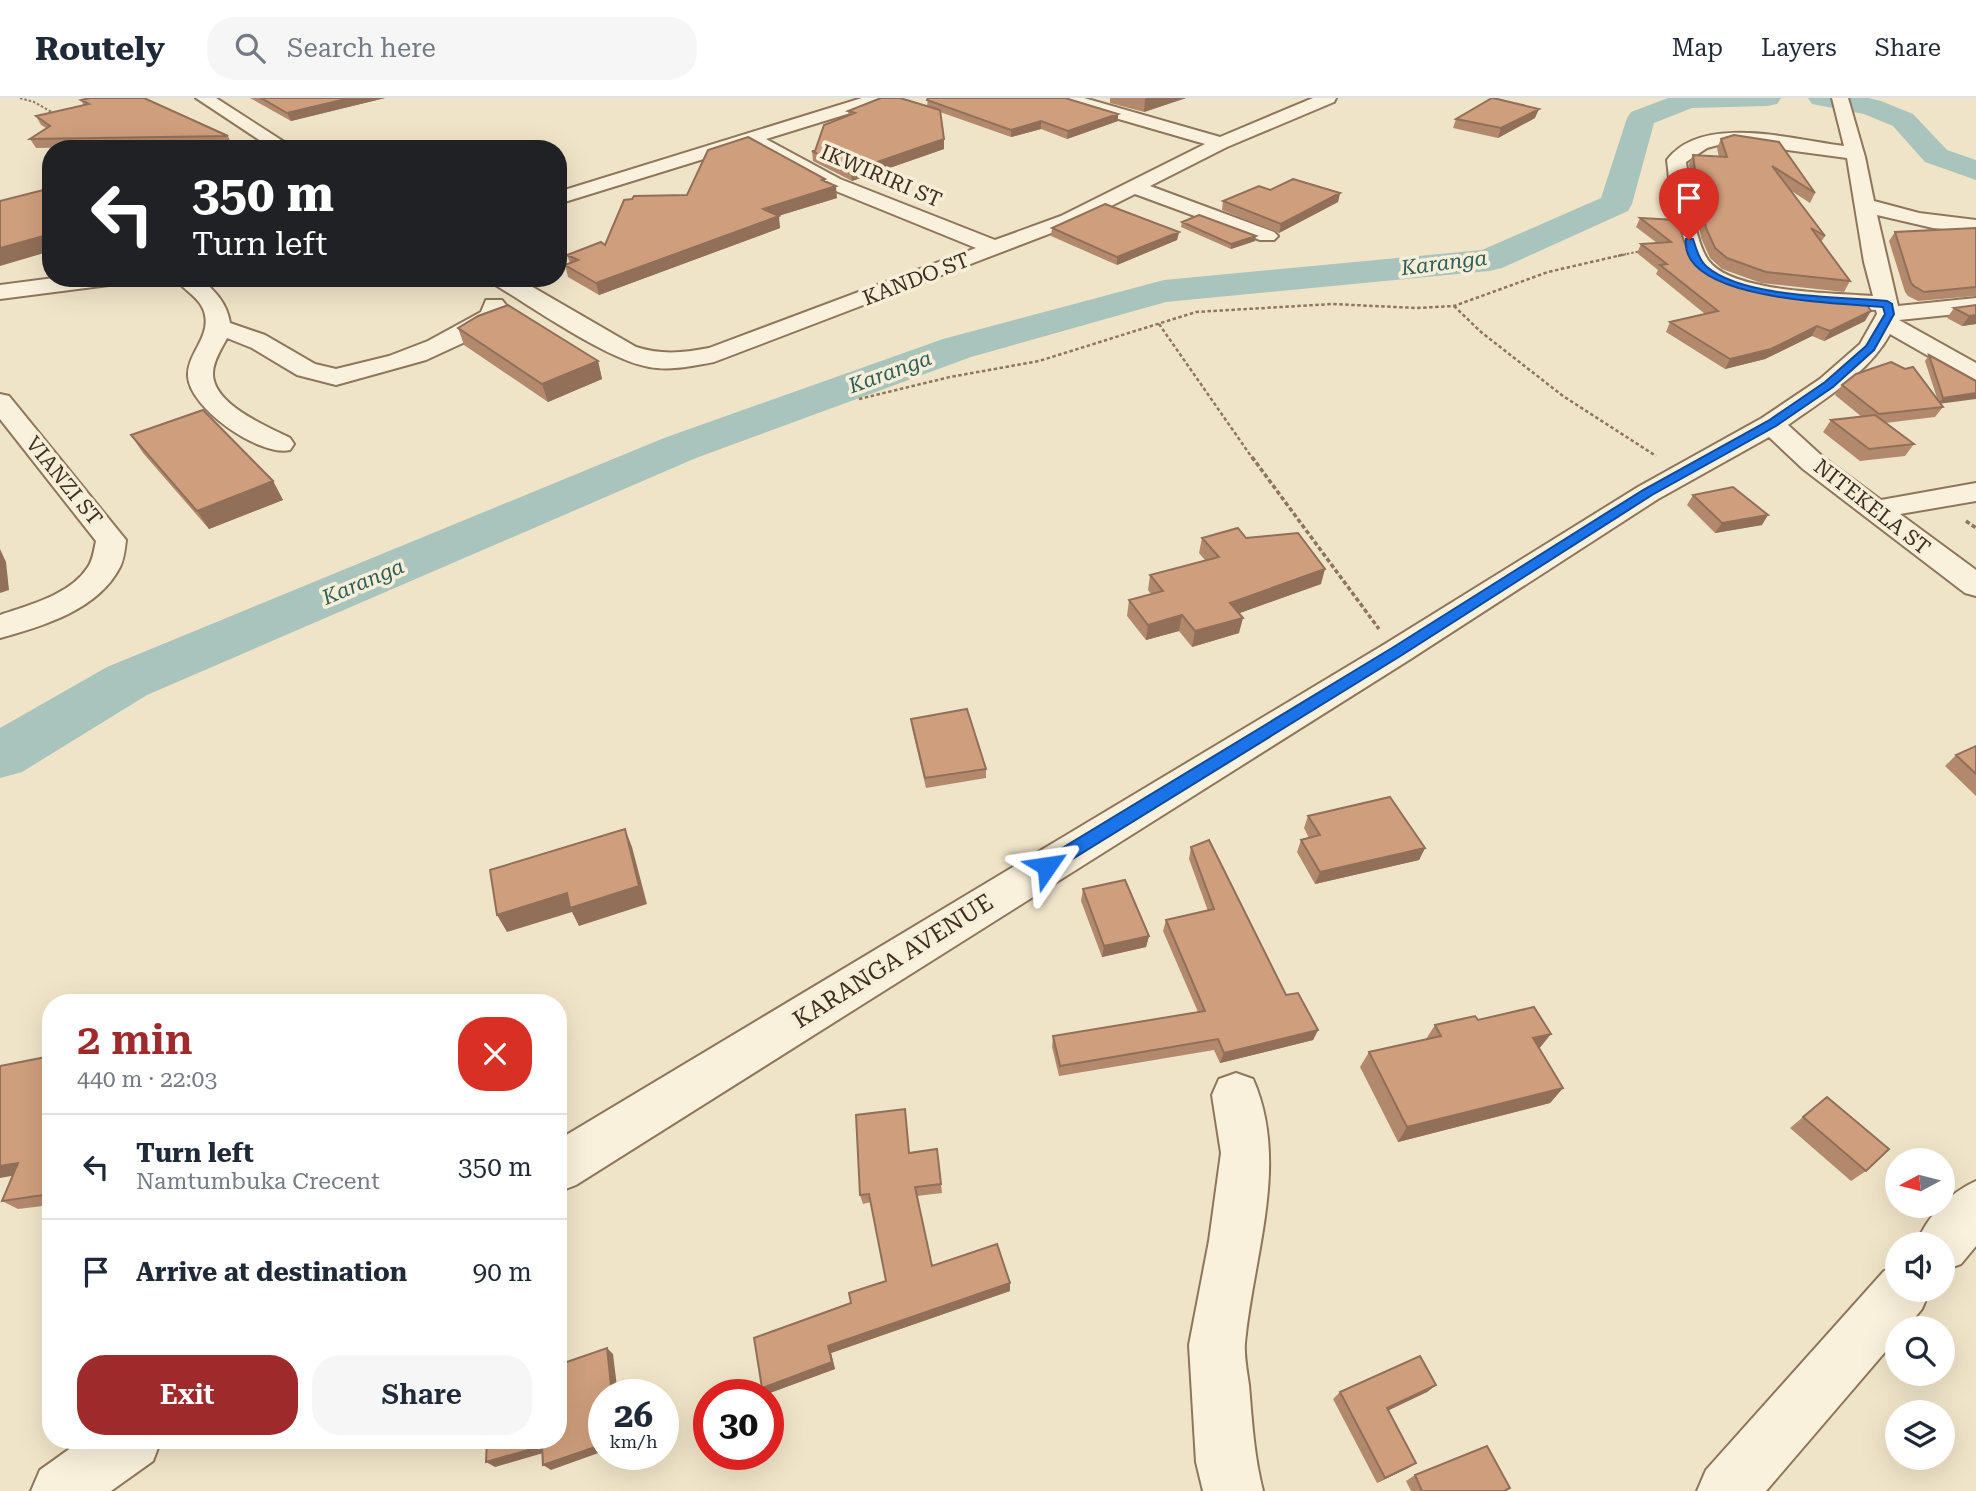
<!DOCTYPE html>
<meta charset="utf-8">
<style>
:root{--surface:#fff;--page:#f6f6f7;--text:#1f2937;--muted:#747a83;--line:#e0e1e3;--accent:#9e2a2b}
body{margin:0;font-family:"Roboto Serif",serif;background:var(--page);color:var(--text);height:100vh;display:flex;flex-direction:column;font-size:26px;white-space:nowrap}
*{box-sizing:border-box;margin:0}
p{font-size:23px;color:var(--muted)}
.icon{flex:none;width:38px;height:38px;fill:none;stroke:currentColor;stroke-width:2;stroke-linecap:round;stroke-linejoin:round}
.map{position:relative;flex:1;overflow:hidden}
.details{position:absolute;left:42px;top:896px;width:525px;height:455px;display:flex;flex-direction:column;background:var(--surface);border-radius:28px;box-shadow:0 7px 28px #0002}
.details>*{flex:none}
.top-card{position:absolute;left:42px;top:42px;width:525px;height:147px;border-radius:28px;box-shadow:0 7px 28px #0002;background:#202124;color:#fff;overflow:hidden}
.needle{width:46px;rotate:263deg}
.fabs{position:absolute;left:1885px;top:1050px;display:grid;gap:14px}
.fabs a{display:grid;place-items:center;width:70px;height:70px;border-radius:50%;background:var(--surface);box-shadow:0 7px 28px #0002;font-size:35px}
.speed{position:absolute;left:588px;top:1281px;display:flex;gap:14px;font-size:35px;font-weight:700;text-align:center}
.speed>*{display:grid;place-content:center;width:91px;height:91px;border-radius:50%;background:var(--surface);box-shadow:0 7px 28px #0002;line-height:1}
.speed small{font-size:18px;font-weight:400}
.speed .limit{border:10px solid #d22;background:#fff;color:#111}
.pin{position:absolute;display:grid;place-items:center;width:60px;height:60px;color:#fff;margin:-72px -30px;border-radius:50% 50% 50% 0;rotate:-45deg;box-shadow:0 0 7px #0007}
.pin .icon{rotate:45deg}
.me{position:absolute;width:77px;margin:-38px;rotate:58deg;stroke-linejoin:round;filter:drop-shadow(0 0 5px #0008)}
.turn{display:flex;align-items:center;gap:24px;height:147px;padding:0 35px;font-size:32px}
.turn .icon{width:91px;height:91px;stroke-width:2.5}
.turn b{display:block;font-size:49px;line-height:60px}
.round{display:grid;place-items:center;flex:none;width:74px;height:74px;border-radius:28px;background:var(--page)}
.head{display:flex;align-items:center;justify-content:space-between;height:119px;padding:0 35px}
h1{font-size:42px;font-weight:600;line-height:52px;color:var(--accent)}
.cta{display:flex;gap:14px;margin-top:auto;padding:14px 35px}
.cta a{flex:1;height:80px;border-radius:28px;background:var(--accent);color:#fff;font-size:28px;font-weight:600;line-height:80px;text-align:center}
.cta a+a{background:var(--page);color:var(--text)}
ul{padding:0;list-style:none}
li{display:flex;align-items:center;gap:21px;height:105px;padding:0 35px;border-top:2px solid var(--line)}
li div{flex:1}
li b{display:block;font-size:26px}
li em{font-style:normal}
header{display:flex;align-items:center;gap:42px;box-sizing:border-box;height:98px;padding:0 35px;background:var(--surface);border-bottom:2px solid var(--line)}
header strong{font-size:33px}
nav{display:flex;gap:38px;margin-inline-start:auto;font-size:24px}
.search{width:490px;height:63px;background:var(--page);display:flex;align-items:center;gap:18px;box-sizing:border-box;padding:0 24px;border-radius:28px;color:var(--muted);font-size:26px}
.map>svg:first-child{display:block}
</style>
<header>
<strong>Routely</strong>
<div class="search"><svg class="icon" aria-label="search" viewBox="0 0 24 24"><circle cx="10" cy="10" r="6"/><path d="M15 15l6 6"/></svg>Search here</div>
<nav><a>Map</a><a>Layers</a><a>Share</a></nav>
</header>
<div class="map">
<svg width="1976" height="1393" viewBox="0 0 1976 1393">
<rect width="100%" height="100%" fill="#f0e4c8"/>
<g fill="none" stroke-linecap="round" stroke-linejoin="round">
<path fill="#a9c4bc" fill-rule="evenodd" d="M1668,0H1781L1777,6L1767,8L1692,10L1654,25L1632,106L1628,113L1502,170L1489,173L1166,204L971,259L696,360L147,597L22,674L0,680V630L107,569L664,340L943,241L1164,182L1482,152L1601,100L1627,20L1631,14Z
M1808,0H1868L1881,3L1913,16L1947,52L1976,62V82L1925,64L1893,28L1864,16L1812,6Z"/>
<defs>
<path id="minor" d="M196,0H216L295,51H273Z
M862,0H888L886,4L766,41L840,81L995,142L1061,118L1205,46L1060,4L1058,0H1084L1220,39L1313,0H1336L1334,4L1227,49L1150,88L1274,134L1278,138L1274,142H1260L1135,96L1075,126L714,264C693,268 670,273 649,269C605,261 533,209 492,185L489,180H517L636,249C661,257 683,255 709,250L976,150L826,89L749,47L558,106V94Z
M1832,0H1848L1865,59L1874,103L1919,115L1976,122V134L1933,130L1877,117L1898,208L1976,200V214L1899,222L1976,265V283L1967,280L1890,236C1868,276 1824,301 1788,327L1823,359L1881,402L1976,385V403L1900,416L1976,472V498L1965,495L1803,371L1769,339L1658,401L1409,562L576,1087L558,1094V1042L1385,546L1638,389L1762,320L1820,281L1860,246L1877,216L1876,212C1825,209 1708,211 1684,157C1671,129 1671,92 1667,62C1702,15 1795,42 1844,48ZM1729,44L1847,60L1864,164L1873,198C1835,195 1731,195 1708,162C1693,140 1690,91 1686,64L1707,50Z
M54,180H120L117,185L109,187L0,201V187Z
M175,180H200C215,193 227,205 230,225L265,237L315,266L336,271L389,258L428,243L481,214L486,202H502L506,207L500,222L465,244L426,262L336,287L297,277L252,250L227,240C222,250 213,263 213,275C212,306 266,328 290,340L294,346L290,352C260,359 189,310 188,278C187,256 210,240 205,217C202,200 184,193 175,180Z
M0,296L9,298L126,442C125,451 124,461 120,469C98,512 43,528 0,540V517C29,507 70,497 88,469C93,462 94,452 96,443L0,321Z
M1236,975L1253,981C1290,1065 1253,1158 1245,1245C1244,1258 1247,1273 1249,1287C1252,1323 1254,1358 1263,1393H1203L1196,1364L1189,1247L1209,1143L1221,1055L1212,997L1219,981Z
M1976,1083V1148L1961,1166L1942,1173V1146H1916C1927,1119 1949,1095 1976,1083Z
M1897,1168V1192H1930L1922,1211L1906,1230H1897V1240L1766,1393H1697L1706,1372L1884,1173Z
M82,1342H161L153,1363L111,1393H31L40,1372Z"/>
</defs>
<use href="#minor" stroke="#8d765c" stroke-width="4"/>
<path stroke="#8d765c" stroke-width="2" stroke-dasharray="2.5 2" stroke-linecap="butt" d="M20,0L34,4L57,17
M1618,158L1641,153"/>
<path stroke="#8d765c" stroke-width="2.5" stroke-dasharray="3.5 2.5" stroke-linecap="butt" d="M1454,208L1481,234L1563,298L1656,358
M1159,226L1253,361
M859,301L950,279L1039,263L1196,214L1332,206L1417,210L1454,208L1548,174L1626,156"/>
<path stroke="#8d765c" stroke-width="3.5" stroke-dasharray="4.5 2.5" stroke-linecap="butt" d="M1252,359L1379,531
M1966,423L1976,430"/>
<use href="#minor" fill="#faf1dc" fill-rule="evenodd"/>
</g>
<path fill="#b2896c" d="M250,0H385L291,23Z
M928,0L1118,16V23L1067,41L1041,31L1011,39L940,14L944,51L852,83L813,63L812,53H815L849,18L848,13L927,8Z
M1110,0H1186L1144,14L1110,5Z
M81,2L228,38L232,47L36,50L30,41L46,30L41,27L36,18L84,8Z
M1535,20L1498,40L1453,30L1456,21Z
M1734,37L1815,95L1810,105L1790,92L1825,138L1821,144L1850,183L1844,194L1761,185L1722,171L1710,160L1701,140L1692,91L1694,87L1691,82L1689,66L1693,57L1719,59L1717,50L1721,41Z
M825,81V83L837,100L778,118L780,130L599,197L568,179L565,167L570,165L567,157L605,147L687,97Z
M1270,92L1340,95L1338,104L1279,135L1222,112L1223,103Z
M1640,120L1686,149L1700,168L1721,181L1865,223L1824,243L1812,238L1765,261L1725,271L1666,234L1670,224L1705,216L1656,176L1658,172L1637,155L1641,146L1657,145L1636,129Z
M1182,124L1255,143L1231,151L1181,129Z
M1052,130L1179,134L1177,142L1117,167L1051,138Z
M1976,130V198L1918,203L1908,198L1905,194L1889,143L1895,134Z
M1976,207V226L1962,228L1947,220L1954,210Z
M458,230L598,263L602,281L548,304L464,247Z
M1929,257L1976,283L1940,305L1943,309L1935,319L1885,325L1914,346L1905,358L1860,363L1823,334L1831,322L1862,319L1835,297L1842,287L1937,300L1925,263Z
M131,337L273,383L283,402L209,431L143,355Z
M1693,397L1762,427L1715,435L1687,407Z
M1202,440H1246L1321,486L1239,515V535L1192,549L1179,533L1146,542L1127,518L1129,502L1151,496L1148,492L1150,477L1205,462L1199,455Z
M911,621L986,671V680L926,690L912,630Z
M1976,648V698L1945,668L1956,657Z
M1308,718L1425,750L1419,762L1315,786L1297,754L1301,742L1309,740L1304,730Z
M1191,749L1286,897L1318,932L1313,942L1220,965L1214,952L1059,978L1052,949L1053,938L1198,914L1163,833L1166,822L1208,813L1189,761Z
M1083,791L1149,838L1146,849L1102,859L1081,803Z
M1478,922L1539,950L1563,990L1550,1005L1398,1044L1360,969L1369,954L1426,941L1435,927Z
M51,958V1107L18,1111L2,1103L13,1078Z
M1827,999L1866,1073L1851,1083L1790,1030Z
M937,1051L942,1095L917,1098L932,1168L1010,1185V1193L831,1255L835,1271L767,1296L762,1290L851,1205L886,1183L871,1104L863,1106L860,1097L909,1055Z
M1436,1287L1427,1294L1388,1312L1408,1370L1377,1385L1333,1301L1340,1294Z
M1415,1377L1504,1393H1411L1406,1383Z"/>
<path fill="#916f58" d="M350,0H385L291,23L287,15Z
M1147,0H1186L1144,14L1145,1Z
M1539,11L1535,20L1498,40L1501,30Z
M1118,16V23L1067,41L1068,33Z
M1041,23V31L1011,39V32Z
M944,41V51L852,83L851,73Z
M825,81L826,91L836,88L837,100L765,122L763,111Z
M1340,95L1338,104L1279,135L1281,126Z
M779,118L780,130L599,197L596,185Z
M1179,134L1177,142L1117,167V159Z
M51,136V153L0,168V150Z
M1256,138L1255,143L1231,151V146Z
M1871,213L1865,223L1824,243L1830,233Z
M1976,217V226L1962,228L1969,218Z
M1817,228L1812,238L1765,261L1725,271L1730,261Z
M598,263L602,281L548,304L542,286Z
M1976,295V301L1938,306L1943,300Z
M273,383L283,402L209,431L197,413Z
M1768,417L1762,427L1715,435L1722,425Z
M0,451L6,464L9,492L0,495Z
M1325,471L1321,486L1226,520L1230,505Z
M1182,517L1179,533L1146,542L1148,527Z
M1243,520L1239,535L1192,549L1195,533Z
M625,731L632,749L647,806L579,828L572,814L507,834L497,817Z
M1425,750L1419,762L1315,786L1320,774Z
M1149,838L1146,849L1102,859L1104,848Z
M1318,932L1313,942L1220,965L1224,955Z
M1551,936L1539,951L1533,940Z
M1563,990L1550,1005L1398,1044L1407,1029Z
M18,1065L34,1074L0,1080V1068Z
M1010,1185V1193L831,1255L835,1271L767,1296L762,1290L828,1248Z
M607,1250L613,1256L618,1297H612Z
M1436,1287L1427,1294L1379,1317L1387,1310Z
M604,1346V1353L551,1372L543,1367Z
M542,1348L550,1353L495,1369L486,1364Z
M1416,1365L1408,1370L1377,1385L1385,1380Z"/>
<path fill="#cf9f7d" stroke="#916f58" stroke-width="2" d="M90,0H144L228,38L30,41L50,28L36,18L89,6L81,2Z
M261,0H350L287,15Z
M881,0H900L940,12L944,41L851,73L812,53H815L824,27L855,15L848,13Z
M928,0H1065L1118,16L1068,33L1041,23L1011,32L927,2Z
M1492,0H1493L1539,11L1501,30L1456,21Z
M1734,37L1779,44L1815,95L1772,68L1825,138L1811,130L1850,183L1766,174L1727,160L1715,150L1706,130L1696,81H1701L1695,72L1693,57L1727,59L1721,41Z
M748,39L825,81L822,82L836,88L763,111L779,118L596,185L565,167L578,162L567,157L601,144L605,147L624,102L632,101L634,98L687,97L708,52Z
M1293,81L1340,95L1281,126L1223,103L1259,88L1270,92Z
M51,90V136L0,150V103Z
M1105,106L1179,134L1117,159L1052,130Z
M1199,117L1256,138L1231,146L1182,124Z
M1640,120L1677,122L1686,149L1700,168L1721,181L1775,197L1865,204L1871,213L1830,233L1817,228L1771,251L1730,261L1670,224L1718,213L1660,167L1667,166L1641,146L1671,144Z
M1976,130V189L1924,194L1914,188L1911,185L1895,134Z
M508,207L598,263L542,286L458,230L478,218Z
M1976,207V217L1969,218L1954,210Z
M1929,257L1976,283V295L1943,300Z
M1891,264L1905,271L1913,269L1943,309L1879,316L1842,287L1856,276Z
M203,312L273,383L197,413L131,337Z
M1875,317L1914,346L1869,351L1831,322Z
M1733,389L1768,417L1722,425L1693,397Z
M1238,430L1246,440L1298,435L1325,471L1230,505L1243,520L1195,533L1182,517L1148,527L1129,502L1163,493L1150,477L1219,459L1202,440Z
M967,611L986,671L925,680L911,621Z
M1976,648V676L1956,657Z
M1390,699L1425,750L1320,774L1301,742L1320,737L1308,718Z
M625,731L639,788L570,810L567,795L497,817L490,772Z
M1209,742L1286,897L1298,895L1318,932L1224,955L1218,941L1060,968L1053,938L1205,913L1166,822L1214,811L1191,749Z
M1125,782L1149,838L1104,848L1083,791Z
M1534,909L1551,936L1533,940L1563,990L1407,1029L1369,954L1441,938L1435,927L1475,918L1478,922Z
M51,958V1096L2,1103L18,1065L0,1068V968Z
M1827,999L1889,1051L1866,1073L1803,1019Z
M905,1011L909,1055L937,1051L941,1086L915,1089L932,1168L997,1146L1010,1185L828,1248L832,1264L762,1290L754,1240L851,1205L849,1195L886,1183L869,1096L860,1097L856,1017Z
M607,1250L612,1297H604V1346L543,1367L542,1348L486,1364L487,1342H558V1286L562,1285L561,1266Z
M1420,1258L1436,1287L1387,1310L1416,1365L1385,1380L1340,1294Z
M1487,1348L1510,1390L1504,1393H1422L1415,1377Z"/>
<path fill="#1a73e8" stroke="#114b97" stroke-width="2" d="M1686,141H1693C1696,150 1699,162 1707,169C1744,200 1840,199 1887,203L1892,206L1894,216L1874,252L1833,289L1776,328L1652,397L1402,557L1053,773H1041L1038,768L1041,763L1392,550L1643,392L1768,323L1825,284L1866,248L1885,216L1883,209C1842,205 1679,203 1686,141Z"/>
<g text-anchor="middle" stroke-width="7" stroke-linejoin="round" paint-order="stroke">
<g font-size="21" fill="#3d2e20" stroke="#f7eed8">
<text transform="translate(881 78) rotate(23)" y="7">IKWIRIRI ST</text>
<text transform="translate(916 181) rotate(-21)" y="7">KANDO ST</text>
<text transform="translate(64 383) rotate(51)" y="7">VIANZI ST</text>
<text transform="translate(1872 409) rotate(38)" y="7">NITEKELA ST</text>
</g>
<g font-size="21" font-style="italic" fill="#2f5d5a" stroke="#f7eed8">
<text transform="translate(1444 165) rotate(-7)" y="7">Karanga</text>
<text transform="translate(890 274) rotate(-20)" y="7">Karanga</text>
<text transform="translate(363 484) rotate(-23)" y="7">Karanga</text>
</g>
<g font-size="24" fill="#3d2e20" stroke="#f7eed8">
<text transform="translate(893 863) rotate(-32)" y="8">KARANGA AVENUE</text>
</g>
</g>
</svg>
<div class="fabs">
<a><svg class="needle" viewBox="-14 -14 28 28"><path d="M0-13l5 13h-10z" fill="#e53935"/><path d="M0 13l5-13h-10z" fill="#747a83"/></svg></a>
<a><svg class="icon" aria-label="sound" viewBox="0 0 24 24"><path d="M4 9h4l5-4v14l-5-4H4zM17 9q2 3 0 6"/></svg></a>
<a><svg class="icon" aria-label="search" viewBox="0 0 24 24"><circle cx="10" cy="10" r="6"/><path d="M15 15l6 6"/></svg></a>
<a><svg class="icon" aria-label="layers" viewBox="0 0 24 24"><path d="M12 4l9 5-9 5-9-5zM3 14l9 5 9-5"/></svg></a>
</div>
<div class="speed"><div>26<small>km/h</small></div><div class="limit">30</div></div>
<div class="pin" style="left:1689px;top:142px;background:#d93025"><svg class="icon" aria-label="arrive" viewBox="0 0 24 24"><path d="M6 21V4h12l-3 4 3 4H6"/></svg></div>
<svg class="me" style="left:1047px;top:768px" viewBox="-20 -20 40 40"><path d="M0-17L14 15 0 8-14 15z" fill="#1a73e8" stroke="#fff" stroke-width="4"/></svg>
<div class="top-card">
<div class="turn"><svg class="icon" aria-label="left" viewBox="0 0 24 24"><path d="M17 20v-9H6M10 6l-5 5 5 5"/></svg><div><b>350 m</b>Turn left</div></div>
</div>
<section class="details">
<div class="head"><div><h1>2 min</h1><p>440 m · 22:03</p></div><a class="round" style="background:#d93025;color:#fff"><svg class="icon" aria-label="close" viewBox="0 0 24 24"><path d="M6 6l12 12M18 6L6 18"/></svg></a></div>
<ul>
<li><svg class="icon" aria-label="left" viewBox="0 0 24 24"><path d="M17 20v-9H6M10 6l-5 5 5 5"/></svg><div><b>Turn left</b><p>Namtumbuka Crecent</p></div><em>350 m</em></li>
<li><svg class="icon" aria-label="arrive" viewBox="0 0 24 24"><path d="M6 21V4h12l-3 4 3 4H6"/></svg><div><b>Arrive at destination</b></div><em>90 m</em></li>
</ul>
<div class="cta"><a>Exit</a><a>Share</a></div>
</section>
</div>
